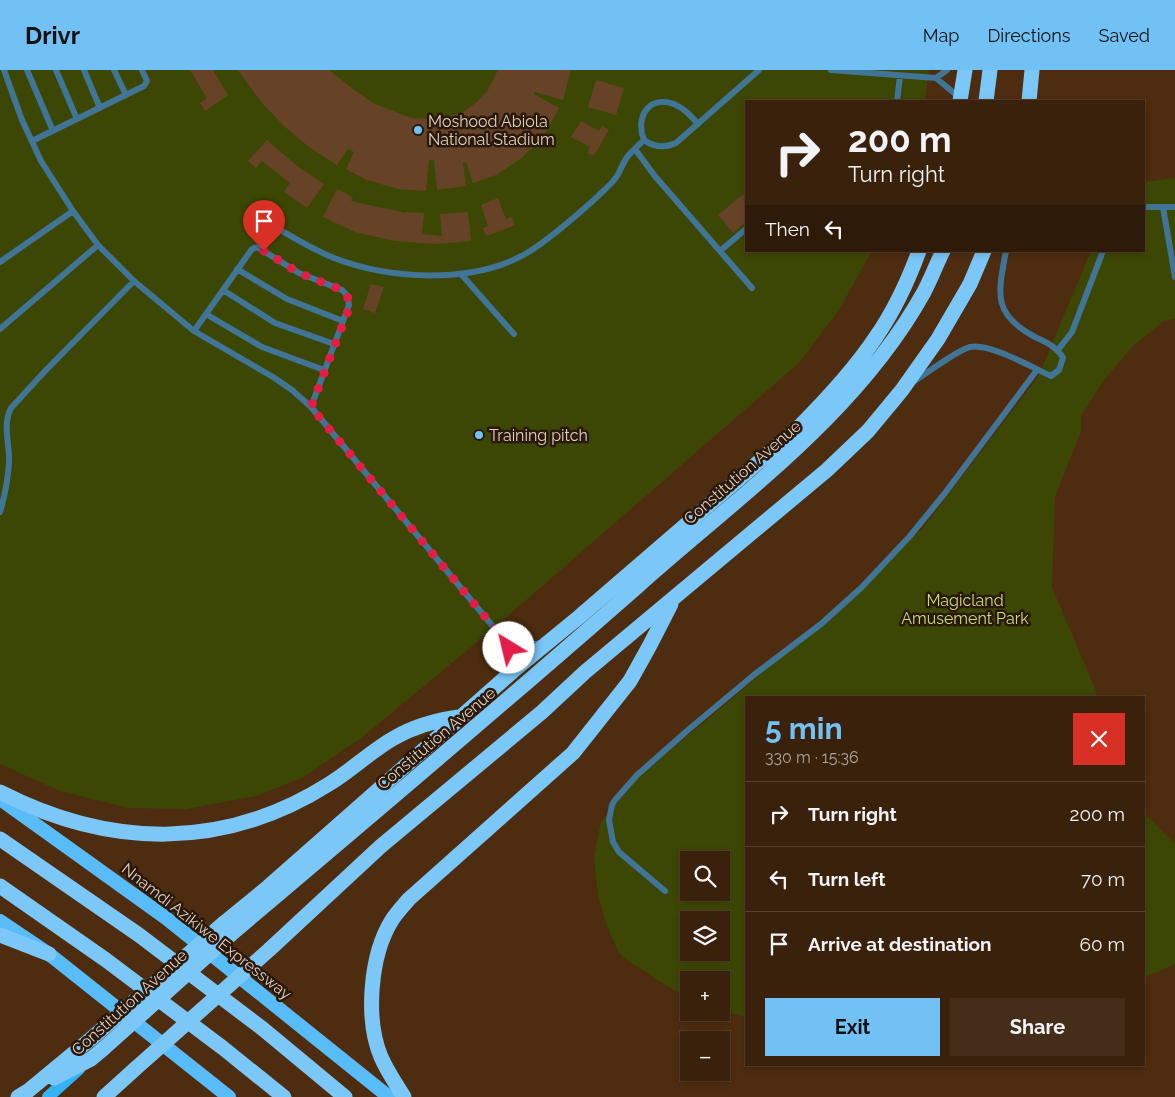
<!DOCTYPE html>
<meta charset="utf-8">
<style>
:root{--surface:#3a210b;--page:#452e19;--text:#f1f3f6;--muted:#aba39d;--line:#543e2c;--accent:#71c1f5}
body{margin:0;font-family:Raleway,sans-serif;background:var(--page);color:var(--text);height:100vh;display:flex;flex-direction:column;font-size:19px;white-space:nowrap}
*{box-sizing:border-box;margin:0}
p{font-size:16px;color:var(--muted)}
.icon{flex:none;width:28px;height:28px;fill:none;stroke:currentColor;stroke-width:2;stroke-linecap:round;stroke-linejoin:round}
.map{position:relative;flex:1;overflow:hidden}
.details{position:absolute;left:745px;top:626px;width:400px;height:370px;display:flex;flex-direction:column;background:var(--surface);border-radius:0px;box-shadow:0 2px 8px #0003,0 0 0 1px var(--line)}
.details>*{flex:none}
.guide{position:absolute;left:745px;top:30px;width:400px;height:152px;border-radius:0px;box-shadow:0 2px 8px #0003,0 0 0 1px var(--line);background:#3a210b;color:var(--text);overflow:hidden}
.fabs{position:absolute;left:680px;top:781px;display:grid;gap:10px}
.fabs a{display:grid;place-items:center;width:50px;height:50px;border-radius:0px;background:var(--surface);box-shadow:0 2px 8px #0003,0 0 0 1px var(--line);font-size:25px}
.pin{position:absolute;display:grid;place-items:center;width:42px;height:42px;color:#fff;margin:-51px -21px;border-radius:50% 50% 50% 0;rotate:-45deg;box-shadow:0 0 5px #0007}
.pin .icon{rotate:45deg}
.me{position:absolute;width:55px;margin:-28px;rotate:324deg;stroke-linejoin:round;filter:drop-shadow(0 0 4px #0008)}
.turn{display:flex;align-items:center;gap:18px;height:105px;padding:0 20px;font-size:22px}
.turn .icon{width:65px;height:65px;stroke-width:2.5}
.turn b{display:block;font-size:35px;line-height:42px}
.then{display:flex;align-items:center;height:48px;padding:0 20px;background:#0003;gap:10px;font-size:19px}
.round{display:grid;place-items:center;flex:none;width:52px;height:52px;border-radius:0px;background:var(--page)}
.overview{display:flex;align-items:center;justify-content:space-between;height:85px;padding:0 20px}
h1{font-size:30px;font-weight:700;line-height:38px;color:var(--accent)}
.primary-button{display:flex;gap:10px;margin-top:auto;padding:10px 20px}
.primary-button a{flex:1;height:58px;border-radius:0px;background:var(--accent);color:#111;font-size:20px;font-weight:700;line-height:58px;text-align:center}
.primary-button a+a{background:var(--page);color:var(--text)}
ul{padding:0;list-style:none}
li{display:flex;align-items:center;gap:15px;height:65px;padding:0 20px;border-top:1px solid var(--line)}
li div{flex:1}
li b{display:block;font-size:19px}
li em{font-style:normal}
header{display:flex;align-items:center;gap:30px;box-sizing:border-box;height:70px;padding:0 25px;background:var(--accent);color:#111}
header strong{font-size:24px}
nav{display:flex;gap:28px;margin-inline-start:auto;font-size:18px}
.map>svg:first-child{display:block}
</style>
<header>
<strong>Drivr</strong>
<nav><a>Map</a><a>Directions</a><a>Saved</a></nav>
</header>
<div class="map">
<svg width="1175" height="1027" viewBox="0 0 1175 1027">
<rect width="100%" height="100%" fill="#4e2c0f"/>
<path fill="#3d4704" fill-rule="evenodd" d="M0,0H929L925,31H746V181H872L839,240L800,292L494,558L360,669L302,708L256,726L186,739L129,738L60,721L0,694Z
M1175,108V249L1164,251L1133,276L1105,309L1081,346V361L1055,426L1052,517L1096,621V627L746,628V947L721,941V910H689V926L672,919L627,890L619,883L606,854L598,825L594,787L601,752L641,704L731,630L923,458L1038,307L1091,181H1144V112ZM689,790H721V822H689ZM689,850H721V882H689Z
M1144,743L1175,774V894L1144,908Z"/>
<path fill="#664326" d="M190,0H213L228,25L205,41L200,33L207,28Z
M238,0H329L353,19L373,33L411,48L430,49L447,47L463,42L477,32L488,20L498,0H571L563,30L535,22L534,24L559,38L546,62L523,87L496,105L473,113L466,92L463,93L466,116L437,120L434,90H429L426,121L398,119L367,110L346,99L354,82L348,79L337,95L309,77L284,56L262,33Z
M596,10L624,18L616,45L588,37Z
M581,51L599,61L602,56L609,60L594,86L587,83L590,77L571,67Z
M267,70L297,96L324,114L307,138L284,122L290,113L262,91L256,98L248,91Z
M337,119L353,127L351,131L406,143V142L424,143L422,164L442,166L440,144L468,142L471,171L435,174L395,171L355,162L323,147Z
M746,122V152L733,163L718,145Z
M498,128L506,149L512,147L515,155L486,166L483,158L488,156L481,135Z
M371,214L384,217L375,243L363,239Z"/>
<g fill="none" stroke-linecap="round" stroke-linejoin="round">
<path stroke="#417597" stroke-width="6" d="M4,0L22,50L41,91L73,141L98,175L134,211L194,261L273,307L292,320L311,337L500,565L509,578L513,601
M27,0L53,61
M56,0L77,49
M84,0L100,38
M114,0L126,25
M831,0L936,8L947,0
M936,8L960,28
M897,31L900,6
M644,70C635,48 648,25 674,34C684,38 691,46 698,54
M32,71L144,16L147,11L142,0
M635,79L654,105L752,218
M1144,137H1175
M1163,137L1175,207
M277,158C296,169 314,180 334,188C391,210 474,214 527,183C550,169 576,146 596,128C603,121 612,114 617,106C621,100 623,92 628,86C633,80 639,75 644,70C655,78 665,78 676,73L759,0
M720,181L746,159
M0,192L73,141
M237,199L287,229L343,251
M461,204L514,264
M223,220L275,253L334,274
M206,244L262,277L324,300
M0,259L98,175
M194,261L252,179L257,177L299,203L342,220L347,225L349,235L311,337
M1058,280L1072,262L1103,181
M913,312C926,304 957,280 970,277C990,273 1031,297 1051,306L1059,300L1063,288C1057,277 1046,272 1035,267C992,244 998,224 1006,181
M0,442C5,425 8,410 9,392C10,375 2,355 11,338L46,300L134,211
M501,565C517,574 523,577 541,573
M665,821L619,782L613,772L609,750L612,735L615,730L637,705L688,660L755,604L821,554L861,518L910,466L945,423L1037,300"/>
<path stroke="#35b2f8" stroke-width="12" d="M48,1027L79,999"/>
<path stroke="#58bcf8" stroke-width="14" d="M0,729L166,848L389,1027
M0,851L49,884L229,1027"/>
<path stroke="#7bc7f8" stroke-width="15" d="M960,31L965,0
M986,31L990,0
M1029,31L1032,0
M0,722C109,778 223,781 329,714C352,700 371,681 394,668C413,657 437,650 459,647
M0,769L139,865L263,959L345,1027
M0,816L106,890L223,978L284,1027
M224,853L268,817L513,601L579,547L798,358C826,330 854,300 876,267C894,241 908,211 919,181
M236,860C371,746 506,632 639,515C740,425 857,343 924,222C931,209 936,195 943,181
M0,865L49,884
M270,879L381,776L542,642L585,602L827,400L868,361L902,320L938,269L970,214L984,181
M54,1008L91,989L103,979
M18,1027L28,1021L92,968
M104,1027L135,999
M404,1027C396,1014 387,1001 381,987C365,949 370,885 392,850C397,842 403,836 409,829L573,683L630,611L650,575L671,534"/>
<path stroke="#7bc7f8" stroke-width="15" d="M92,968L224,853
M103,979L236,860
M135,999L270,879"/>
</g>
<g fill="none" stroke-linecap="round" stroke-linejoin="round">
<path stroke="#e11d48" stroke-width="9" stroke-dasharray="0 16.2" d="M264,181L299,203L342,220L347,225L350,236L311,337L500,565L509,578"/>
</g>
<g fill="#71c1f5" stroke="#29190d" stroke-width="2">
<circle cx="418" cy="60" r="5"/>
<circle cx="479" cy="365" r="5"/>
</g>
<g text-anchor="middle" stroke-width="5" stroke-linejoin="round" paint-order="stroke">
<g font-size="16" fill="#e4cfbf" stroke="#29190d" text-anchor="start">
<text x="428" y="57">Moshood Abiola<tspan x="428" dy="18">National Stadium</tspan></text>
<text x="489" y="371">Training pitch</text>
</g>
<g font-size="16" fill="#e4cfbf" stroke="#29190d">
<text transform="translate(742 402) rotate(-41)" y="6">Constitution Avenue</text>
<text transform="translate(436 668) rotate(-40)" y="6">Constitution Avenue</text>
<text transform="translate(207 861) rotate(38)" y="6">Nnamdi Azikiwe Expressway</text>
<text transform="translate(129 932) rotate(-42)" y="6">Constitution Avenue</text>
</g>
<g font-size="16" fill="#c9df6e" stroke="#29190d">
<text x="965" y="536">Magicland<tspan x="965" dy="18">Amusement Park</tspan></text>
</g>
</g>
</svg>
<div class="fabs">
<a><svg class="icon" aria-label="search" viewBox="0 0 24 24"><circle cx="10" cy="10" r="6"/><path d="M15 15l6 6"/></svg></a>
<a><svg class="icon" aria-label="layers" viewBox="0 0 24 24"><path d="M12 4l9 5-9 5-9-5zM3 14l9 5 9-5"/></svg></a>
<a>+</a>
<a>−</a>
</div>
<div class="pin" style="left:264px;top:181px;background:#d93025"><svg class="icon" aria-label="arrive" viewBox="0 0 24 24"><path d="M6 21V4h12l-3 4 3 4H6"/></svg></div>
<svg class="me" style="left:509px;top:578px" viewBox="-20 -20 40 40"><circle r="19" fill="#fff"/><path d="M0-13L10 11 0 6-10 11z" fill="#e11d48"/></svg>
<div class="guide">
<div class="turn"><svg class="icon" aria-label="right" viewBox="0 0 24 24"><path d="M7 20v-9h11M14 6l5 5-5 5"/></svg><div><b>200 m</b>Turn right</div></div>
<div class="then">Then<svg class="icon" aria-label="left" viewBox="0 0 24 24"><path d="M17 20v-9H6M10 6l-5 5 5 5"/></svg></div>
</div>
<section class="details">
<div class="overview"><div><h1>5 min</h1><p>330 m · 15:36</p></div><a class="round" style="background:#d93025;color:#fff"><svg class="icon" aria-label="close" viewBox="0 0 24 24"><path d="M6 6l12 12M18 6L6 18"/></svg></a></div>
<ul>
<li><svg class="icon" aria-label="right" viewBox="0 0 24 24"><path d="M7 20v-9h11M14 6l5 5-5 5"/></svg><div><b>Turn right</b></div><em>200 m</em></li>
<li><svg class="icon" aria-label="left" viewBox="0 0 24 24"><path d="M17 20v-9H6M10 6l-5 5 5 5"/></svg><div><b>Turn left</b></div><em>70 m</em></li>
<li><svg class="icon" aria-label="arrive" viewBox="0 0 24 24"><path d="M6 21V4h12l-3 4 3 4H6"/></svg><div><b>Arrive at destination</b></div><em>60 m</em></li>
</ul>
<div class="primary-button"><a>Exit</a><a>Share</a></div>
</section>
</div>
